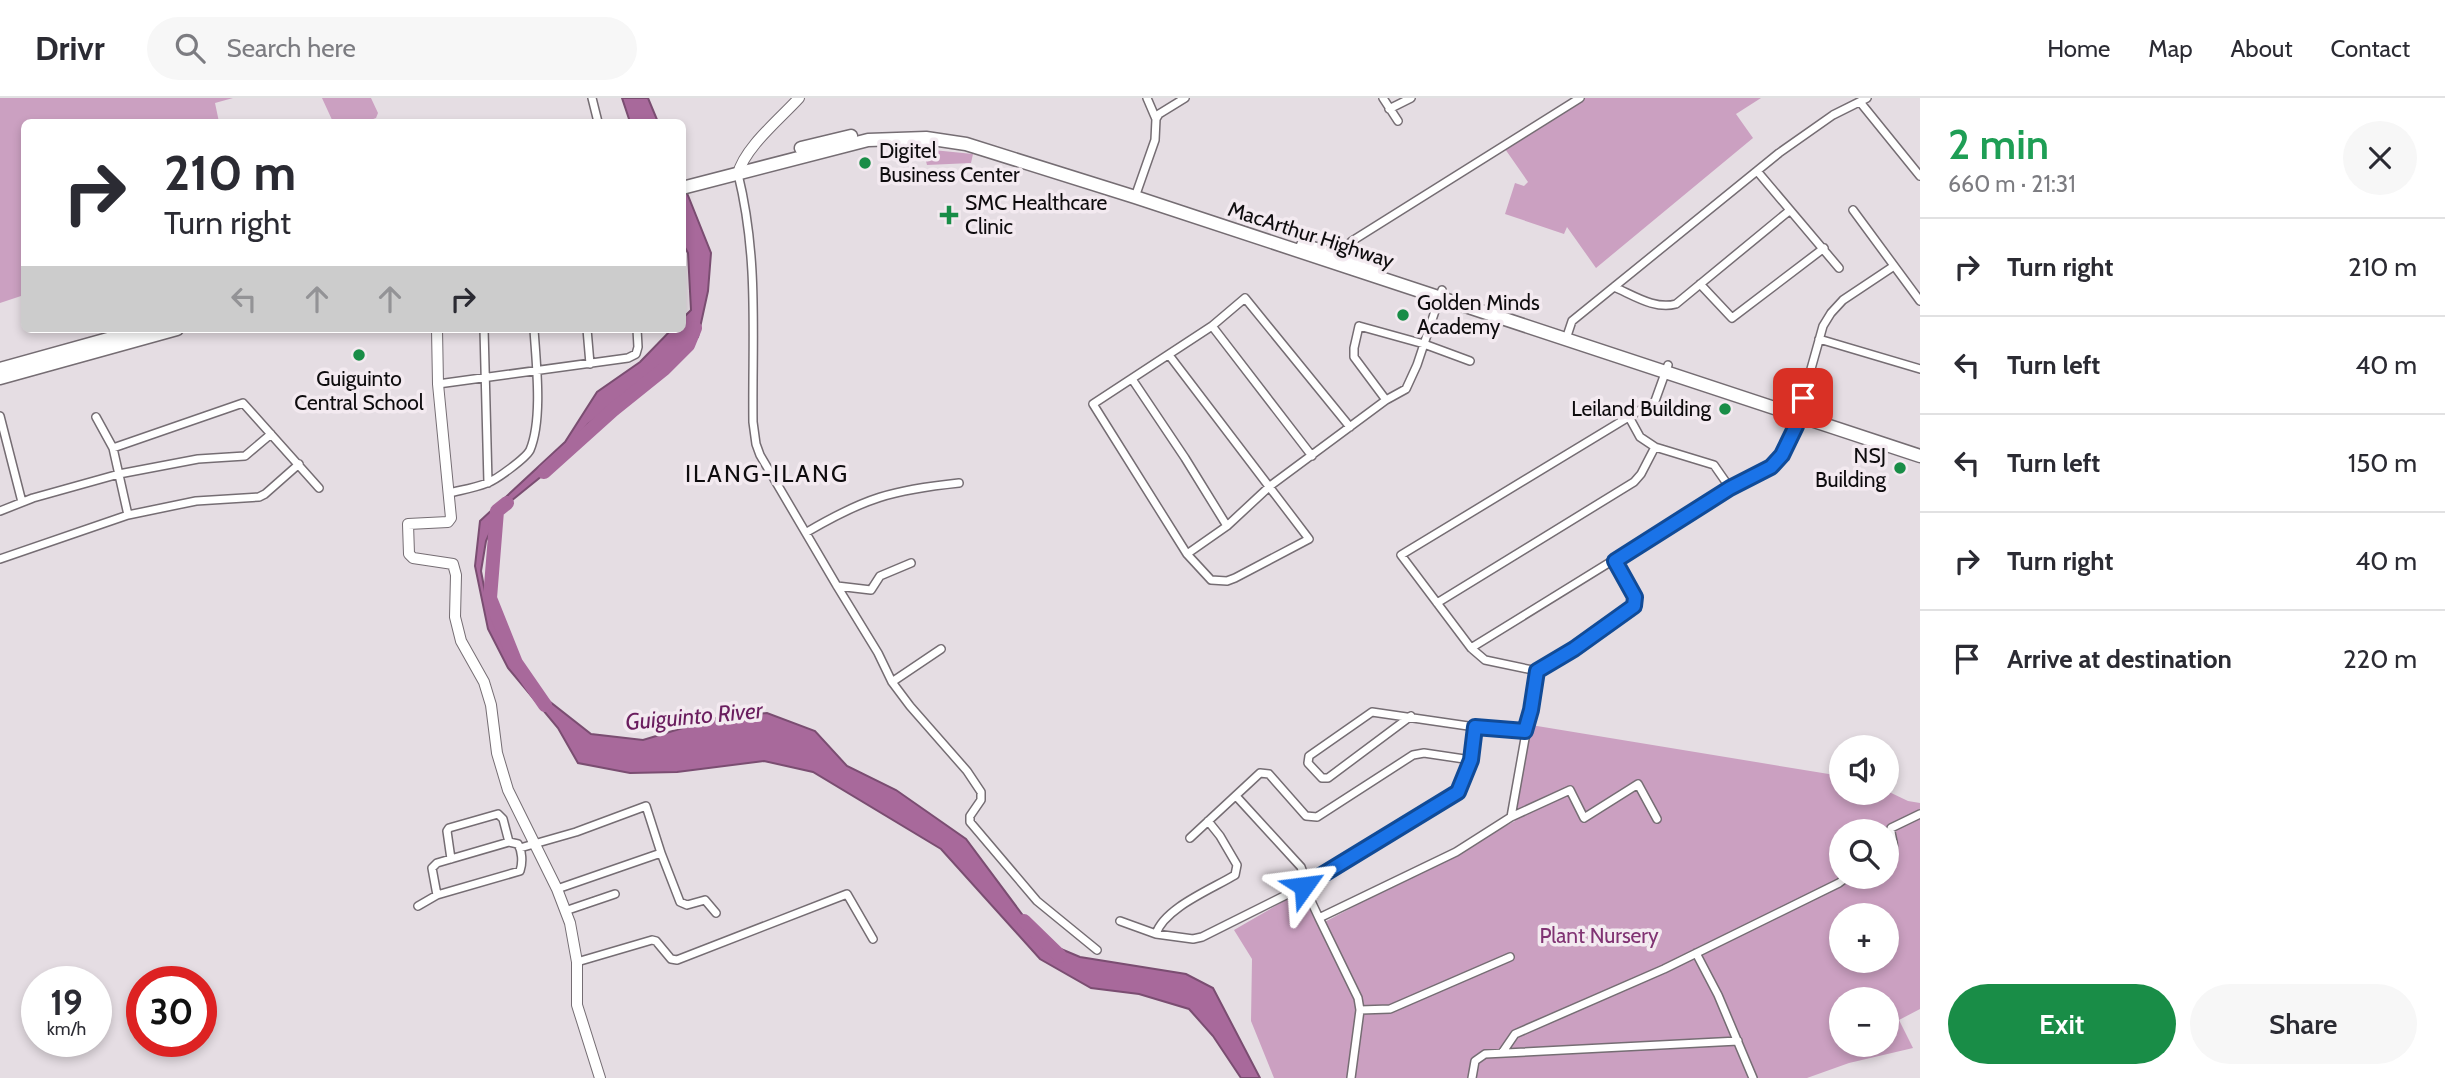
<!DOCTYPE html>
<meta charset="utf-8">
<style>
:root{--surface:#fff;--page:#f7f7f7;--text:#2b2b33;--muted:#7c7c81;--line:#e1e1e2;--accent:#198d47}
body{margin:0;font-family:Cabin,sans-serif;background:var(--page);color:var(--text);height:100vh;display:flex;flex-direction:column;font-size:26px;white-space:nowrap}
*{box-sizing:border-box;margin:0}
p{font-size:23px;color:var(--muted)}
.icon{flex:none;width:38px;height:38px;fill:none;stroke:currentColor;stroke-width:2;stroke-linecap:round;stroke-linejoin:round}
.map{position:relative;flex:1;overflow:hidden}
.drawer{display:flex;flex-direction:column;background:var(--surface);width:525px}
.drawer>*{flex:none}
.guide{position:absolute;left:21px;top:21px;width:665px;height:214px;border-radius:10px;box-shadow:0 4px 10px #0003;background:#fff;color:var(--text);overflow:hidden}
.tools{position:absolute;left:1829px;top:637px;display:grid;gap:14px}
.tools a{display:grid;place-items:center;width:70px;height:70px;border-radius:50%;background:var(--surface);box-shadow:0 4px 10px #0003;font-size:35px}
.speed{position:absolute;left:21px;top:868px;display:flex;gap:14px;font-size:35px;font-weight:700;text-align:center}
.speed>*{display:grid;place-content:center;width:91px;height:91px;border-radius:50%;background:var(--surface);box-shadow:0 4px 10px #0003;line-height:1}
.speed small{font-size:18px;font-weight:400}
.speed .limit{border:10px solid #d22;background:#fff;color:#111}
.pin{position:absolute;display:grid;place-items:center;width:60px;height:60px;color:#fff;margin:-30px;border-radius:14px;box-shadow:0 4px 10px #0006}
.me{position:absolute;width:77px;margin:-38px;rotate:59deg;stroke-linejoin:round;filter:drop-shadow(0 0 5px #0008)}
.turn{display:flex;align-items:center;gap:24px;height:147px;padding:0 28px;font-size:32px}
.turn .icon{width:91px;height:91px;stroke-width:2.5}
.turn b{display:block;font-size:49px;line-height:60px}
.lanes{display:flex;align-items:center;height:66px;padding:0 28px;background:#0003;justify-content:center;gap:35px;direction:ltr}
.lanes .off{opacity:.35}
.round{display:grid;place-items:center;flex:none;width:74px;height:74px;border-radius:37px;background:var(--page)}
.summary{display:flex;align-items:center;justify-content:space-between;height:119px;padding:0 28px}
h1{font-size:42px;font-weight:600;line-height:52px;color:#1e9e55}
.primary-button{display:flex;gap:14px;margin-top:auto;padding:14px 28px}
.primary-button a{flex:1;height:80px;border-radius:42px;background:var(--accent);color:#fff;font-size:28px;font-weight:600;line-height:80px;text-align:center}
.primary-button a+a{background:var(--page);color:var(--text)}
ul{padding:0;list-style:none}
li{display:flex;align-items:center;gap:21px;height:98px;padding:0 28px;border-top:2px solid var(--line)}
li div{flex:1}
li b{display:block;font-size:26px}
li em{font-style:normal}
header{display:flex;align-items:center;gap:42px;box-sizing:border-box;height:98px;padding:0 35px;background:var(--surface);border-bottom:2px solid var(--line)}
header strong{font-size:33px}
nav{display:flex;gap:38px;margin-inline-start:auto;font-size:24px}
.search{width:490px;height:63px;background:var(--page);display:flex;align-items:center;gap:18px;box-sizing:border-box;padding:0 24px;border-radius:38px;color:var(--muted);font-size:26px}
main{display:flex;flex:1;min-height:0}
.map>svg:first-child{display:block}
</style>
<header>
<strong>Drivr</strong>
<div class="search"><svg class="icon" aria-label="search" viewBox="0 0 24 24"><circle cx="10" cy="10" r="6"/><path d="M15 15l6 6"/></svg>Search here</div>
<nav><a>Home</a><a>Map</a><a>About</a><a>Contact</a></nav>
</header>
<main>
<div class="map">
<svg width="1920" height="980" viewBox="0 0 1920 980">
<rect width="100%" height="100%" fill="#e5dde3"/>
<path fill="#cba0c1" fill-rule="evenodd" d="M0,0H233L215,5L219,24H24V197L0,205Z
M322,0H371L378,15L376,20L365,24H333Z
M1581,0H1761L1736,16L1753,40L1596,170L1567,129L1564,136L1505,116L1515,85L1524,88L1528,84L1503,48Z
M923,51L973,56L971,65L927,67Z
M1531,627L1841,678V695L1887,693L1908,703L1920,705V911L1899,922L1913,950L1849,965L1807,980H1274L1251,923L1252,861L1234,832L1301,793L1319,827L1515,723ZM1841,733H1886V779H1841ZM1841,817H1886V863H1841ZM1841,901H1886V947H1841Z"/>
<path fill="#a8699b" stroke="#7a4d71" stroke-width="2" d="M622,0H648L658,24H630Z
M683,85L711,155L708,193L698,239L625,300L588,326L548,373L500,412L486,443L481,473L488,510L535,592L591,636L643,642L719,619L767,615L815,633L847,668L896,692L966,741L1042,843L1080,859L1186,876L1213,890L1260,980H1241L1213,938L1189,911L1139,896L1091,890L1040,861L941,751L813,674L764,663L677,674L630,675L578,665L558,630L508,570L488,531L475,468L480,423L565,344L597,294L640,264L672,231H682L683,220L691,212L688,155L683,146Z"/>
<g fill="none" stroke-linecap="round" stroke-linejoin="round">
<path stroke="#a8699b" stroke-width="14" d="M544,374L613,312L664,271L688,247L695,230
M507,405L497,413L490,500L516,565L545,607
M1024,823L1060,858"/>
<defs>
<path id="minor" d="M592,0L598,24
M1383,0L1398,23
M1860,4L1920,78
M1389,11L1411,0
M1156,21L1159,16L1185,0
M1757,73L1839,170
M738,76C759,161 752,238 753,324L756,346L760,357L837,488L878,555L892,584L910,608L967,673L981,694V702L970,718V724L1037,803L1097,852
M1135,99L1155,42L1156,21L1147,0
M1853,112L1920,203
M1337,157L1352,143L1580,0
M1700,186L1732,220L1824,150
M1614,189C1633,197 1655,212 1676,206L1789,113
M1212,228L1312,358
M484,231L488,385
M587,231L590,266
M1566,241L1572,223L1779,55L1833,17L1867,0
M1819,241L1920,271
M1169,257L1309,441L1235,480L1227,483L1211,482L1187,456L1093,306L1212,228L1245,200L1350,329
M1132,281L1185,360L1227,428
M438,286L628,260L636,256L638,249L637,231
M1386,302L1354,259V250L1359,228L1424,246L1470,263
M0,318L22,404
M96,319L113,350L128,417
M1629,319L1640,339L1655,349L1714,367L1730,390
M113,350L243,305L319,390
M449,395C461,392 475,390 487,385C496,382 526,360 530,352C543,321 536,264 534,231
M0,413L33,400L119,376L198,361L245,358L271,336
M807,434C865,400 892,392 959,385
M1187,456L1227,428L1270,388L1386,302L1406,291L1417,267L1442,192
M0,461L128,417L196,403L259,399L265,396L299,366
M1615,463L1635,499L1634,508L1574,551L1537,573L1485,562L1471,550L1401,457L1655,303L1668,267
M837,488L871,492L880,478L911,465
M1437,505L1634,384L1641,376L1655,349
M1471,550L1730,390L1771,369L1782,357L1795,328L1823,228L1831,215L1843,202L1894,168
M892,584L941,551
M1411,618L1328,680H1322L1308,665L1309,658L1372,614L1475,629L1525,633
M1471,662L1475,629
M1236,698L1301,769L1305,780L1304,788L1319,820
M1511,719L1570,692L1584,720L1638,686L1657,721
M1190,740L1260,675L1269,676L1306,718L1317,719L1413,657L1424,655L1471,662C1466,675 1464,690 1453,699L1304,788L1202,839L1193,841L1156,836C1164,810 1212,791 1235,777L1237,767L1220,738L1208,723
M520,750L576,734L646,708L661,755L680,804L687,807L705,802L716,815
M1886,758C1900,750 1890,742 1891,730L1920,716
M451,761L447,733L449,730L498,716L503,721L509,744
M557,791L661,755
M418,808L437,797L520,773C523,764 522,753 518,746L509,744L437,765L432,770L437,797
M565,813L615,796
M1120,823L1156,836
M1696,855L1718,897L1753,980
M577,864L652,842L656,843L671,861L677,862L847,796L873,841
M1360,912L1390,911L1510,859
M1502,955L1515,936L1664,871L1839,785L1847,779
M1351,980L1360,912L1358,900L1319,820L1456,754L1511,719L1537,573
M1472,980L1475,963L1485,956L1738,943"/>
<path id="tertiary" d="M738,76C744,50 781,20 799,0
M437,231L438,286L451,420L448,424L408,426L409,456L413,460L453,466L456,477L455,519L461,543L484,584L491,607L497,655L508,692L557,791L570,825L577,864V907L600,980"/>
<path id="trunk" d="M801,50L851,38
M682,90L868,42L926,40L966,46L1135,99L1920,358
M1303,147L1379,171
M0,271L144,231
M0,280L177,231"/>
</defs>
<use href="#minor" stroke="#756d73" stroke-width="10"/>
<use href="#tertiary" stroke="#756d73" stroke-width="12"/>
<use href="#trunk" stroke="#756d73" stroke-width="15"/>
<use href="#minor" stroke="#fff" stroke-width="7"/>
<use href="#tertiary" stroke="#fff" stroke-width="10"/>
<use href="#trunk" stroke="#fff" stroke-width="12"/>
</g>
<g fill="none" stroke-linecap="round" stroke-linejoin="round">
<defs>
<path id="route" d="M1304,788L1458,694L1471,662L1475,629L1525,633L1531,612L1537,573L1574,551L1634,508L1635,499L1615,463L1730,390L1771,369L1782,357L1796,328L1803,300"/>
</defs>
<use href="#route" stroke="#114b97" stroke-width="18"/>
<use href="#route" stroke="#1a73e8" stroke-width="12"/>
</g>
<g fill="#198d47" stroke="#f3eaf0" stroke-width="2.5">
<circle cx="865" cy="65" r="7"/>
<path d="M945.5 106.5h7v7h7v7h-7v7h-7v-7h-7v-7h7z"/>
<circle cx="1403" cy="217" r="7"/>
<circle cx="359" cy="257" r="7"/>
<circle cx="1725" cy="311" r="7"/>
<circle cx="1900" cy="370" r="7"/>
</g>
<g text-anchor="middle" stroke-width="7" stroke-linejoin="round" paint-order="stroke">
<g font-size="21" fill="#0e0c0e" stroke="#f3eaf0" text-anchor="start">
<text x="879" y="60">Digitel<tspan x="879" dy="24">Business Center</tspan></text>
<text x="965" y="112">SMC Healthcare<tspan x="965" dy="24">Clinic</tspan></text>
<text x="1417" y="212">Golden Minds<tspan x="1417" dy="24">Academy</tspan></text>
<text x="359" y="288" text-anchor="middle">Guiguinto<tspan x="359" dy="24">Central School</tspan></text>
<text x="1711" y="318" text-anchor="end">Leiland Building</text>
<text x="1886" y="365" text-anchor="end">NSJ<tspan x="1886" dy="24">Building</tspan></text>
</g>
<g font-size="21" fill="#0e0c0e" stroke="#f3eaf0">
<text transform="translate(1311 137) rotate(18)" y="7">MacArthur Highway</text>
</g>
<g font-size="21" fill="#803373" stroke="#f3eaf0">
<text x="1599" y="845">Plant Nursery</text>
</g>
<g font-size="23" font-style="italic" fill="#6a1d5e" stroke="#f3eaf0">
<text transform="translate(694 618) rotate(-5)" y="8">Guiguinto River</text>
</g>
<g font-size="24" letter-spacing="2" fill="#0e0c0e" stroke="#f3eaf0">
<text x="767" y="384">ILANG-ILANG</text>
</g>
</g>
</svg>
<div class="tools">
<a><svg class="icon" aria-label="sound" viewBox="0 0 24 24"><path d="M4 9h4l5-4v14l-5-4H4zM17 9q2 3 0 6"/></svg></a>
<a><svg class="icon" aria-label="search" viewBox="0 0 24 24"><circle cx="10" cy="10" r="6"/><path d="M15 15l6 6"/></svg></a>
<a>+</a>
<a>−</a>
</div>
<div class="speed"><div>19<small>km/h</small></div><div class="limit">30</div></div>
<div class="pin" style="left:1803px;top:300px;background:#d93025"><svg class="icon" aria-label="arrive" viewBox="0 0 24 24"><path d="M6 21V4h12l-3 4 3 4H6"/></svg></div>
<svg class="me" style="left:1304px;top:788px" viewBox="-20 -20 40 40"><path d="M0-17L14 15 0 8-14 15z" fill="#1a73e8" stroke="#fff" stroke-width="4"/></svg>
<div class="guide">
<div class="turn"><svg class="icon" aria-label="right" viewBox="0 0 24 24"><path d="M7 20v-9h11M14 6l5 5-5 5"/></svg><div><b>210 m</b>Turn right</div></div>
<div class="lanes"><svg class="icon off" aria-label="left" viewBox="0 0 24 24"><path d="M17 20v-9H6M10 6l-5 5 5 5"/></svg><svg class="icon off" aria-label="ahead" viewBox="0 0 24 24"><path d="M12 20V5M6 11l6-6 6 6"/></svg><svg class="icon off" aria-label="ahead" viewBox="0 0 24 24"><path d="M12 20V5M6 11l6-6 6 6"/></svg><svg class="icon" aria-label="right" viewBox="0 0 24 24"><path d="M7 20v-9h11M14 6l5 5-5 5"/></svg></div>
</div>
</div>
<section class="drawer">
<div class="summary"><div><h1>2 min</h1><p>660 m · 21:31</p></div><a class="round"><svg class="icon" aria-label="close" viewBox="0 0 24 24"><path d="M6 6l12 12M18 6L6 18"/></svg></a></div>
<ul>
<li><svg class="icon" aria-label="right" viewBox="0 0 24 24"><path d="M7 20v-9h11M14 6l5 5-5 5"/></svg><div><b>Turn right</b></div><em>210 m</em></li>
<li><svg class="icon" aria-label="left" viewBox="0 0 24 24"><path d="M17 20v-9H6M10 6l-5 5 5 5"/></svg><div><b>Turn left</b></div><em>40 m</em></li>
<li><svg class="icon" aria-label="left" viewBox="0 0 24 24"><path d="M17 20v-9H6M10 6l-5 5 5 5"/></svg><div><b>Turn left</b></div><em>150 m</em></li>
<li><svg class="icon" aria-label="right" viewBox="0 0 24 24"><path d="M7 20v-9h11M14 6l5 5-5 5"/></svg><div><b>Turn right</b></div><em>40 m</em></li>
<li><svg class="icon" aria-label="arrive" viewBox="0 0 24 24"><path d="M6 21V4h12l-3 4 3 4H6"/></svg><div><b>Arrive at destination</b></div><em>220 m</em></li>
</ul>
<div class="primary-button"><a>Exit</a><a>Share</a></div>
</section>
</main>
